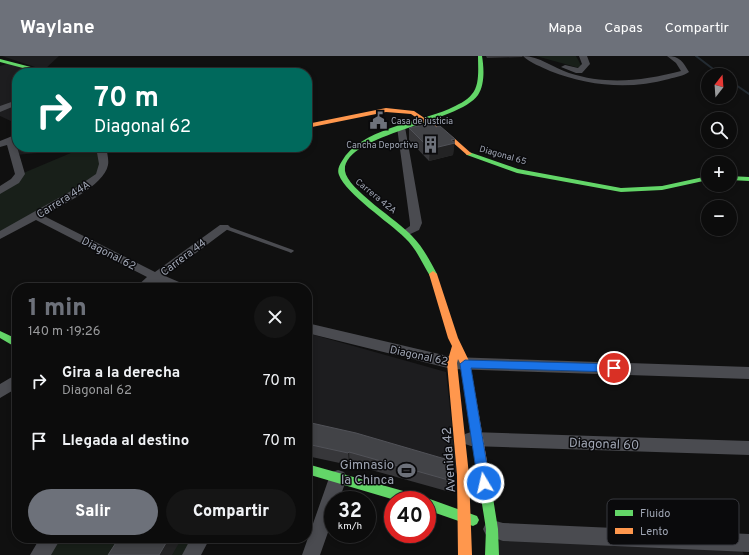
<!DOCTYPE html>
<html lang="es">
<meta charset="utf-8">
<style>
:root{--surface:#0c0c0c;--page:#151515;--text:#f1f3f6;--muted:#9a9b9d;--line:#2c2c2d;--accent:#6d717a}
body{margin:0;font-family:Overpass,sans-serif;background:var(--page);color:var(--text);height:100vh;display:flex;flex-direction:column;font-size:15px;white-space:nowrap}
*{box-sizing:border-box;margin:0}
p{font-size:13px;color:var(--muted)}
.icon{flex:none;width:22px;height:22px;fill:none;stroke:currentColor;stroke-width:2;stroke-linecap:round;stroke-linejoin:round}
.map{position:relative;flex:1;overflow:hidden}
.side{position:absolute;left:12px;top:227px;width:300px;height:260px;display:flex;flex-direction:column;background:var(--surface);border-radius:16px;box-shadow:0 2px 6px #0003,0 0 0 1px var(--line)}
.side>*{flex:none}
.top-card{position:absolute;left:12px;top:12px;width:300px;height:84px;border-radius:16px;box-shadow:0 2px 6px #0003,0 0 0 1px var(--line);background:#00695c;color:#fff;overflow:hidden}
.needle{width:26px;rotate:17deg}
.controls{position:absolute;left:701px;top:12px;display:grid;gap:8px}
.controls a{display:grid;place-items:center;width:36px;height:36px;border-radius:50%;background:var(--surface);box-shadow:0 2px 6px #0003,0 0 0 1px var(--line);font-size:20px}
.speed{position:absolute;left:324px;top:435px;display:flex;gap:8px;font-size:20px;font-weight:700;text-align:center}
.speed>*{display:grid;place-content:center;width:52px;height:52px;border-radius:50%;background:var(--surface);box-shadow:0 2px 6px #0003,0 0 0 1px var(--line);line-height:1}
.speed small{font-size:10px;font-weight:400}
.speed .limit{border:6px solid #d22;background:#fff;color:#111}
.pin{position:absolute;display:grid;place-items:center;width:34px;height:34px;color:#fff;margin:-17px;border:2px solid #fff;border-radius:50%;box-shadow:0 1px 4px #0007}
.me{position:absolute;width:44px;margin:-22px;rotate:351deg;stroke-linejoin:round;filter:drop-shadow(0 0 3px #0008)}
.turn{display:flex;align-items:center;gap:14px;height:84px;padding:0 16px;font-size:18px}
.turn .icon{width:52px;height:52px;stroke-width:2.5}
.turn b{display:block;font-size:28px;line-height:34px}
.round{display:grid;place-items:center;flex:none;width:42px;height:42px;border-radius:21px;background:var(--page)}
.overview{display:flex;align-items:center;justify-content:space-between;height:68px;padding:0 16px}
h1{font-size:24px;font-weight:800;line-height:30px;color:var(--accent)}
.cta{display:flex;gap:8px;margin-top:auto;padding:8px 16px}
.cta a{flex:1;height:46px;border-radius:24px;background:var(--accent);color:#fff;font-size:16px;font-weight:800;line-height:46px;text-align:center}
.cta a+a{background:var(--page);color:var(--text)}
ul{padding:0;list-style:none}
li{display:flex;align-items:center;gap:12px;height:60px;padding:0 16px}
li div{flex:1}
li b{display:block;font-size:15px}
li em{font-style:normal}
header{display:flex;align-items:center;gap:24px;box-sizing:border-box;height:56px;padding:0 20px;background:var(--accent);color:#fff}
header strong{font-size:19px}
nav{display:flex;gap:22px;margin-inline-start:auto;font-size:14px}
.map>svg:first-child{display:block}
</style>
<header>
<strong>Waylane</strong>
<nav><a>Mapa</a><a>Capas</a><a>Compartir</a></nav>
</header>
<div class="map">
<svg width="749" height="499" viewBox="0 0 749 499">
<rect width="100%" height="100%" fill="#101010"/>
<path fill="#1d1d1f" d="M2,0H59L44,14Z
M10,7L48,17H17V91H48L38,97L15,99L10,84L13,66L0,60V10Z
M307,277L446,316L457,417L307,377Z
M503,476L738,486L744,499H492Z"/>
<path fill="#181f19" d="M536,0H576L583,13Z
M85,91H101L100,119L0,180V135L21,118Z
M57,482H193L184,499H45Z"/>
<g fill="none" stroke-linecap="round" stroke-linejoin="round">
<path stroke="#232b32" stroke-width="2" d="M696,0L721,19
M730,25L749,38"/>
<path fill="#4a4b50" fill-rule="evenodd" d="M15,77H17V80L12,85H8V83Z
M224,169L293,194L294,195L291,197L289,196L222,172L221,171L222,170Z"/>
<path fill="#4a4b50" fill-rule="evenodd" d="M523,0C539,0 554,12 569,17C606,29 643,25 681,15L676,7L667,0C680,0 683,6 689,16C684,20 675,21 669,23C629,34 588,30 550,15C542,11 530,7 523,0Z
M579,0H587L590,8L582,17H576L561,11L565,9L578,12L582,8Z
M17,44V49L0,56V50Z
M401,68L405,71L422,167L419,174L406,180L400,177L410,170V167L397,71Z
M10,81L15,84L25,118L19,127L0,138V130L11,123L15,118L7,89L0,91V85Z
M96,91H106C107,96 109,104 108,109C104,130 61,149 44,160L155,216L220,169H228L230,171L228,173L165,220L186,229L188,232H171L157,226L149,232H135L147,221L36,164L0,183V175L71,135L96,118L99,108Z
M307,267L452,301L749,311V323L452,313L307,277Z
M17,318V332L0,342V328Z
M471,376L749,385V399L471,390L465,388L463,383L465,378Z
M338,414L344,416L347,422L339,444H333V462L320,499H302L329,422L332,416Z
M492,464L503,467L749,478V496L503,485L486,479L483,473L486,467Z
M40,482H61L51,499H30Z
M191,482H210L201,499H182Z"/>
<path fill="#63d668" fill-rule="evenodd" d="M478,0H482C484,12 485,28 478,39C459,67 342,78 345,115C347,133 399,165 412,180C423,191 430,205 437,218L433,221L430,220C422,207 416,192 405,182C389,166 346,138 339,119C337,114 339,110 342,105C359,74 418,66 449,53C457,49 467,45 472,38C480,29 478,12 478,0Z
M0,3L50,16L51,17H42L0,6Z
M469,96L518,113L621,132L662,130L708,120V124L662,134L621,136L517,117L467,99L466,98Z
M730,120L749,121V125L730,124Z
M0,275L17,283V292L0,282Z
M307,408L414,438L418,440L420,444H395L307,418Z
M484,418L488,419L490,423L498,473L499,499H485L486,473L478,423L480,419Z
M427,442L477,460L479,464L477,468L473,470L427,454V444H423Z"/>
<path fill="#ff974d" fill-rule="evenodd" d="M157,15L161,16L162,17H154Z
M386,52L414,55L454,82L472,98L467,99L450,84L411,58L386,56L307,72V68Z
M433,215L437,218L458,282L470,307L490,423L488,427L484,428L480,427L478,423L460,307L458,303L457,307L469,419L472,499H458L457,419L447,307L452,290L448,282L429,218Z"/>
</g>
<path fill="#37373a" d="M486,0H523L522,1L487,2Z
M409,72L454,87L453,99L429,105L409,84Z
M307,366L452,425L450,436L350,408L349,409L307,400Z"/>
<path fill="#232324" d="M455,83L453,99L429,105L430,93L451,84Z
M349,396L350,408L349,409L348,397Z
M169,482H182L172,499H159Z"/>
<path fill="#424347" stroke="#515258" d="M432,67L436,71L440,70L455,83L451,84L455,87L430,93L409,72Z
M307,366L356,377L452,405V425L349,396L348,397L307,388Z
M119,482H169L159,499H108Z"/>
<path fill="#1a73e8" stroke="#114b97" d="M465,304L614,308L619,312L614,316L471,312L490,427L489,431L484,433L480,431L478,427L460,308Z"/>
<defs>
<symbol id="civic-bare" viewBox="-9 -9 18 18"><path d="M-.6-6.5H3V-4.5H.6V-3L4-1V1h2V6H-6V1h2V-1L-.6-3ZM-1.2 2.5V6h2.4V2.5Z" fill="#6d717a" stroke="#0a0a0c" stroke-width="2.5" paint-order="stroke"/></symbol>
<symbol id="building-bare" viewBox="-9 -9 18 18"><path d="M-4-6H4V6H1V3H-1V6H-4ZM-2.5-4.3h1.7v1.8h-1.7ZM.8-4.3h1.7v1.8H.8ZM-2.5-1h1.7V.8h-1.7ZM.8-1h1.7V.8H.8Z" fill="#6d717a" stroke="#0a0a0c" stroke-width="2.5" paint-order="stroke"/></symbol>
<symbol id="stadium-bare" viewBox="-9 -9 18 18"><path d="M0-5a6.5 5 0 1 0 0 10a6.5 5 0 1 0 0-10ZM-3.5-1.8h7v3.6h-7Z" fill="#6d717a" stroke="#0a0a0c" stroke-width="2.5" paint-order="stroke"/></symbol>
</defs>
<g fill-rule="evenodd">
<use href="#civic-bare" x="366" y="52" width="25" height="25"/>
<use href="#building-bare" x="418" y="76" width="25" height="25"/>
<use href="#stadium-bare" x="394" y="402" width="25" height="25"/>
</g>
<g text-anchor="middle" stroke-width="3" stroke-linejoin="round" paint-order="stroke">
<g font-size="9" fill="#9fa5b3" stroke="#0a0a0c" text-anchor="start">
<text x="391" y="68">Casa de justicia</text>
<text x="418" y="92" text-anchor="end">Cancha Deportiva</text>
</g>
<g font-size="9" fill="#9fa5b3" stroke="#0a0a0c">
<text transform="translate(503 99) rotate(16)" y="3">Diagonal 65</text>
<text transform="translate(376 140) rotate(39)" y="3">Carrera 42A</text>
</g>
<g font-size="11" fill="#9fa5b3" stroke="#0a0a0c">
<text transform="translate(63 143) rotate(-32)" y="4">Carrera 44A</text>
<text transform="translate(109 197) rotate(27)" y="4">Diagonal 62</text>
<text transform="translate(183 201) rotate(-37)" y="4">Carrera 44</text>
<text transform="translate(419 299) rotate(12)" y="4">Diagonal 62</text>
</g>
<g font-size="13" fill="#9fa5b3" stroke="#0a0a0c">
<text transform="translate(604 387) rotate(2)" y="5">Diagonal 60</text>
<text transform="translate(448 404) rotate(-94)" y="5">Avenida 42</text>
</g>
<g font-size="13" fill="#9fa5b3" stroke="#0a0a0c" text-anchor="end">
<text x="394" y="413">Gimnasio<tspan x="394" dy="15">la Chinca</tspan></text>
</g>
</g>
<rect x="607" y="443" width="132" height="46" rx="6" fill="#0a0a0c" stroke="#37383e" stroke-width="1"/>
<rect x="615" y="454" width="18" height="6" fill="#63d668"/>
<rect x="615" y="472" width="18" height="6" fill="#ff974d"/>
<g font-size="11" fill="#9fa5b3">
<text x="640" y="461">Fluido</text>
<text x="640" y="479">Lento</text>
</g>
</svg>
<div class="controls">
<a><svg class="needle" viewBox="-14 -14 28 28"><path d="M0-13l5 13h-10z" fill="#e53935"/><path d="M0 13l5-13h-10z" fill="#9a9b9d"/></svg></a>
<a><svg class="icon" aria-label="search" viewBox="0 0 24 24"><circle cx="10" cy="10" r="6"/><path d="M15 15l6 6"/></svg></a>
<a>+</a>
<a>−</a>
</div>
<div class="speed"><div>32<small>km/h</small></div><div class="limit">40</div></div>
<div class="pin" style="left:614px;top:312px;background:#d93025"><svg class="icon" aria-label="arrive" viewBox="0 0 24 24"><path d="M6 21V4h12l-3 4 3 4H6"/></svg></div>
<svg class="me" style="left:484px;top:427px" viewBox="-20 -20 40 40"><circle r="17" fill="#1a73e8" stroke="#fff" stroke-width="3"/><path d="M0-11L8 9 0 5-8 9z" fill="#fff"/></svg>
<div class="top-card">
<div class="turn"><svg class="icon" aria-label="right" viewBox="0 0 24 24"><path d="M7 20v-9h11M14 6l5 5-5 5"/></svg><div><b>70 m</b>Diagonal 62</div></div>
</div>
<section class="side">
<div class="overview"><div><h1>1 min</h1><p>140 m · 19:26</p></div><a class="round"><svg class="icon" aria-label="close" viewBox="0 0 24 24"><path d="M6 6l12 12M18 6L6 18"/></svg></a></div>
<ul>
<li><svg class="icon" aria-label="right" viewBox="0 0 24 24"><path d="M7 20v-9h11M14 6l5 5-5 5"/></svg><div><b>Gira a la derecha</b><p>Diagonal 62</p></div><em>70 m</em></li>
<li><svg class="icon" aria-label="arrive" viewBox="0 0 24 24"><path d="M6 21V4h12l-3 4 3 4H6"/></svg><div><b>Llegada al destino</b></div><em>70 m</em></li>
</ul>
<div class="cta"><a>Salir</a><a>Compartir</a></div>
</section>
</div>
